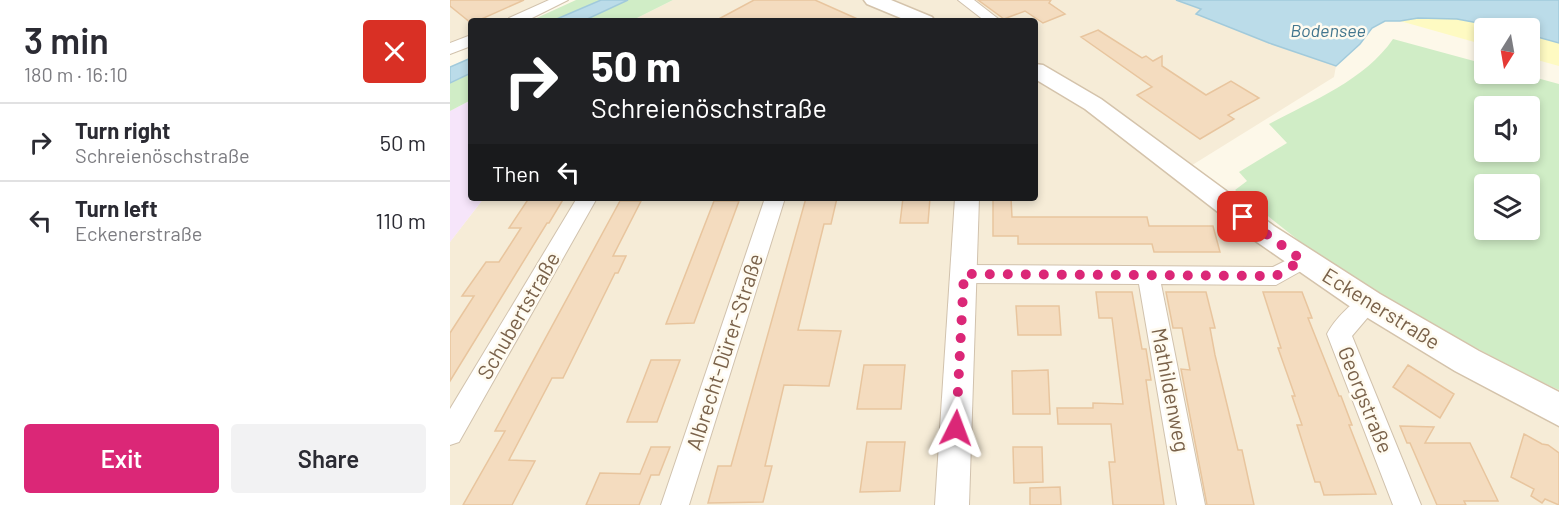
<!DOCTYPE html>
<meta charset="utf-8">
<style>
:root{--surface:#fff;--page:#f2f2f3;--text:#2b2b33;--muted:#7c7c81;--line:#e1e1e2;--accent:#db2777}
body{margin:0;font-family:Barlow,sans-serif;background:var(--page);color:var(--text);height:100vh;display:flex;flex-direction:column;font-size:22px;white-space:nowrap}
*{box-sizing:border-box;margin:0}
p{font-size:20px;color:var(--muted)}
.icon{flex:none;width:33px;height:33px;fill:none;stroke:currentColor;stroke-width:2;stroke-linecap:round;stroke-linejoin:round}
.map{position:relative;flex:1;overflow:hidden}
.side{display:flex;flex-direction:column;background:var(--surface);width:450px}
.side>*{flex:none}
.banner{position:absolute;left:18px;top:18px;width:570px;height:183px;border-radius:6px;box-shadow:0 3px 9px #0003;background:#202124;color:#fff;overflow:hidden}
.needle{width:39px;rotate:191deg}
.fabs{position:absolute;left:1024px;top:18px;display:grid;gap:12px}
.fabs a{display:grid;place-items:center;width:66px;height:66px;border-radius:6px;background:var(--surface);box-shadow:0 3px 9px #0003;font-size:30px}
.pin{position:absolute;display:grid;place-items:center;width:51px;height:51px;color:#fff;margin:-26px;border-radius:12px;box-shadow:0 3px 9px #0006}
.me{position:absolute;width:66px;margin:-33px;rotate:3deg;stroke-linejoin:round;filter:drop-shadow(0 0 4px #0008)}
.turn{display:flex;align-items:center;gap:21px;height:126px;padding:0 24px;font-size:27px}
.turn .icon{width:78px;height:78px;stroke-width:2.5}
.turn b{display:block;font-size:42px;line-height:51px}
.then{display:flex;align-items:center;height:57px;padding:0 24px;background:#0003;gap:12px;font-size:22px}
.round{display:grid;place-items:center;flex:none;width:63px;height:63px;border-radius:6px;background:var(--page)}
.overview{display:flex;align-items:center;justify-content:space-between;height:102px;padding:0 24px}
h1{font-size:36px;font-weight:600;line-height:45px}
.primary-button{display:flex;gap:12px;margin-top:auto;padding:12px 24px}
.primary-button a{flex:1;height:69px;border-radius:6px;background:var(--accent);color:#fff;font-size:24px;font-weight:600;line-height:69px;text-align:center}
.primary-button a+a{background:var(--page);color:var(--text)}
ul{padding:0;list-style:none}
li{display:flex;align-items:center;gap:18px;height:78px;padding:0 24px;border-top:2px solid var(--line)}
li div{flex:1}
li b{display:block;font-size:22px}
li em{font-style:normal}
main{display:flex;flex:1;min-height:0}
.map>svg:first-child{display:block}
</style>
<main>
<section class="side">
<div class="overview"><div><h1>3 min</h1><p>180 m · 16:10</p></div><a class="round" style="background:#d93025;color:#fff"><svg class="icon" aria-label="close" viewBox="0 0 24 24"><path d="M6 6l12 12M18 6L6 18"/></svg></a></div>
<ul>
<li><svg class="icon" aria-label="right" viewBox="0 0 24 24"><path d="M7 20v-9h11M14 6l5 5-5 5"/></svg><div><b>Turn right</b><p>Schreienöschstraße</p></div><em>50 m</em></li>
<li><svg class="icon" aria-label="left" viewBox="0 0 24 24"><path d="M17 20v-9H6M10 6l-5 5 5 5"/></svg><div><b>Turn left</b><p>Eckenerstraße</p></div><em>110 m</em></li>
</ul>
<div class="primary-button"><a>Exit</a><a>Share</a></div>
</section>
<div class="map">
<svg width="1109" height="505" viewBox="0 0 1109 505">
<rect width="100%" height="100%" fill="#fdf8e9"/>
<path fill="#f6ecd7" d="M0,0H112L64,21H21V40L0,49Z
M223,0H726L752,9L747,13L819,43L886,66L884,77L731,172L1109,420V505H0V242L34,198H585V21H181Z"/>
<path fill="#f6e5fa" d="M21,100V198H34L0,242V111Z"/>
<path fill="#d0edc6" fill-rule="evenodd" d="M126,0H151L102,21H80Z
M178,0H223L181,21H133Z
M943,39L1035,64V74H1072L1109,84V390L1077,375L964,315L872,259L785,190L797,181L789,172L837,143L819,124C862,101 915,80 943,39ZM1035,106H1080V152H1035ZM1035,184H1080V230H1035Z
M21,73V100L0,111V83Z"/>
<path fill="#fefac2" d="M968,18L1007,19L1055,28H1035V45L950,21Z
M1080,35L1109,43V66L1080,58Z"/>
<path fill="#bbdce9" stroke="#a1cadb" stroke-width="1.5" d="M151,0H178L133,21H102Z
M726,0H1109V43L1080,35V28H1055L1007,19L968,18L950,21H935L922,28L910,44L886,66L819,43L746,14L751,9Z
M21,58V73L0,83V67Z"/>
<path fill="#f4dcbf" stroke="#e8c59e" stroke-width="1.5" d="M0,0H74L27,21H21V23L0,6Z
M304,0H365L412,21H265Z
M528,0H601L599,3L615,14L593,23L575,11L554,19Z
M648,30L692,58L696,56L703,61L712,56V66L756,95L781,81L809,98L778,115L784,119L750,139L687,95L702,87L631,37Z
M79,198H114L99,223H97L0,381V333L24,296H12L36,262H49L71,228H59Z
M356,198H387L381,224H374L348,330L391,331L379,386L334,385L315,466H322L313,502L258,503L268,466H281Z
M453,198H480L478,223H450Z
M543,198H561L562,217H697L699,226H763L770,252H704L702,244H568V236H543Z
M170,201H191L163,256H176L168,273H165L113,378H102L59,460L85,461L62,505H13L55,431H45Z
M264,201H289L244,323L216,324Z
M646,292H682L692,349H696L701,380H696L714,505H663L659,462H665L661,424H608L607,408H643V403L673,404L662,318H649Z
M716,292H756L765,328H760L765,355L788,450H792L804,505H757L731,369L740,370L732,328H723Z
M813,292H852L862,318H858L889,396H891L902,425H899L926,494L874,495L870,482H865L847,425H852L842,396H845L828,348H831Z
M566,306H609L611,335H568Z
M201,360H230L207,422H177Z
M414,365H455L451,409H407Z
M958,365L1004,394L990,418L943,387Z
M598,370L600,414H563L562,371Z
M950,426L984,427L975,443H1020L1048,501H1014L1016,505H987L960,443H957Z
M1074,434L1092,444L1098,445L1109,453V505L1095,499L1092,503L1081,496L1084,489L1061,477Z
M417,442H455L450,491L410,492Z
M201,447H220L209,475H201L189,505H136L150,473L190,474Z
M563,447H592L593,482L564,483Z
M610,487L611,505H580V488Z"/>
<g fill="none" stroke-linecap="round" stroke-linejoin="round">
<defs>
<path id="minor" d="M99,0H118L76,21H57L59,18Z
M508,0H524L551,21H535Z
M21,35V46L0,54V43Z
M127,198H147L9,442L0,445V409Z
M315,198H335L239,505H211Z
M853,252L860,254L864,260L860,266L826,285L711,284L755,505H727L689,284L514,283L506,280L503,274L506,268L514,265L823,267Z
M919,294L927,296L930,303L902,336L971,505H943L877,334C884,320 904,299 919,294Z"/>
<path id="tertiary" d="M505,198H529L519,505H485Z"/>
<path id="secondary" d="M414,0H441L482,17L485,21H458L417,4Z
M585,64L593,65L651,99L824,226L930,294L1029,351L1109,392V426L1005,371L908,312L804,240L635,109L585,79Z"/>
</defs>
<use href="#minor" stroke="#d1c2ad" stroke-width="2"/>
<use href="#tertiary" stroke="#d1c2ad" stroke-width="2"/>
<use href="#secondary" stroke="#d4c3ab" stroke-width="3"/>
<use href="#minor" fill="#fff" fill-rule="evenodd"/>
<use href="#tertiary" fill="#fff" fill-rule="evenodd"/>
<use href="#secondary" fill="#fff" fill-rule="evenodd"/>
</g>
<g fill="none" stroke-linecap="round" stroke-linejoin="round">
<path stroke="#db2777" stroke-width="10" stroke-dasharray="0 18" d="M506,428L514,274L826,276L852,260L793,217"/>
</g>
<g text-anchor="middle" stroke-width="5" stroke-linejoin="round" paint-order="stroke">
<g font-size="18" font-style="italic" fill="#42768e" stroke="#fffbf0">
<text x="878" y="37">Bodensee</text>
</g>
<g font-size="21" fill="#7a624a" stroke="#fffbf0">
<text transform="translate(931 309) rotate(32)" y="7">Eckenerstraße</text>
<text transform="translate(69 316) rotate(-60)" y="7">Schubertstraße</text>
<text transform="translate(275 352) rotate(-72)" y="7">Albrecht-Dürer-Straße</text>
<text transform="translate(720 390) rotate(79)" y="7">Mathildenweg</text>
<text transform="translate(915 400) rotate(68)" y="7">Georgstraße</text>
</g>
</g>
</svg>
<div class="fabs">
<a><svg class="needle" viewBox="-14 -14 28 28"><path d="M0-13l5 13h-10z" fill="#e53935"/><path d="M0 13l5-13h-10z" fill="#7c7c81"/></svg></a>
<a><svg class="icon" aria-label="sound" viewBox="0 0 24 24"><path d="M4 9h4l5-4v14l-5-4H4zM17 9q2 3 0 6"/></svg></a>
<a><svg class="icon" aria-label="layers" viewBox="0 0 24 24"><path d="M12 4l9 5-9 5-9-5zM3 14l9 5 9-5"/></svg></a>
</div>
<div class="pin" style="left:793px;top:217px;background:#d93025"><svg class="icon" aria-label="arrive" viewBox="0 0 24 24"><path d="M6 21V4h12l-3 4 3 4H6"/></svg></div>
<svg class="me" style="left:506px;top:428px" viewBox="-20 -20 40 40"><path d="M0-17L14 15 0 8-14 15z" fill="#db2777" stroke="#fff" stroke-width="4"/></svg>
<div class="banner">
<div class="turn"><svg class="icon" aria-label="right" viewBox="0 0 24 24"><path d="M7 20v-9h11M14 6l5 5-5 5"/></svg><div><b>50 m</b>Schreienöschstraße</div></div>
<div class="then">Then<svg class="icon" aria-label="left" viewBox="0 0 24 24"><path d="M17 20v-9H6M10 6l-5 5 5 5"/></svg></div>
</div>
</div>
</main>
